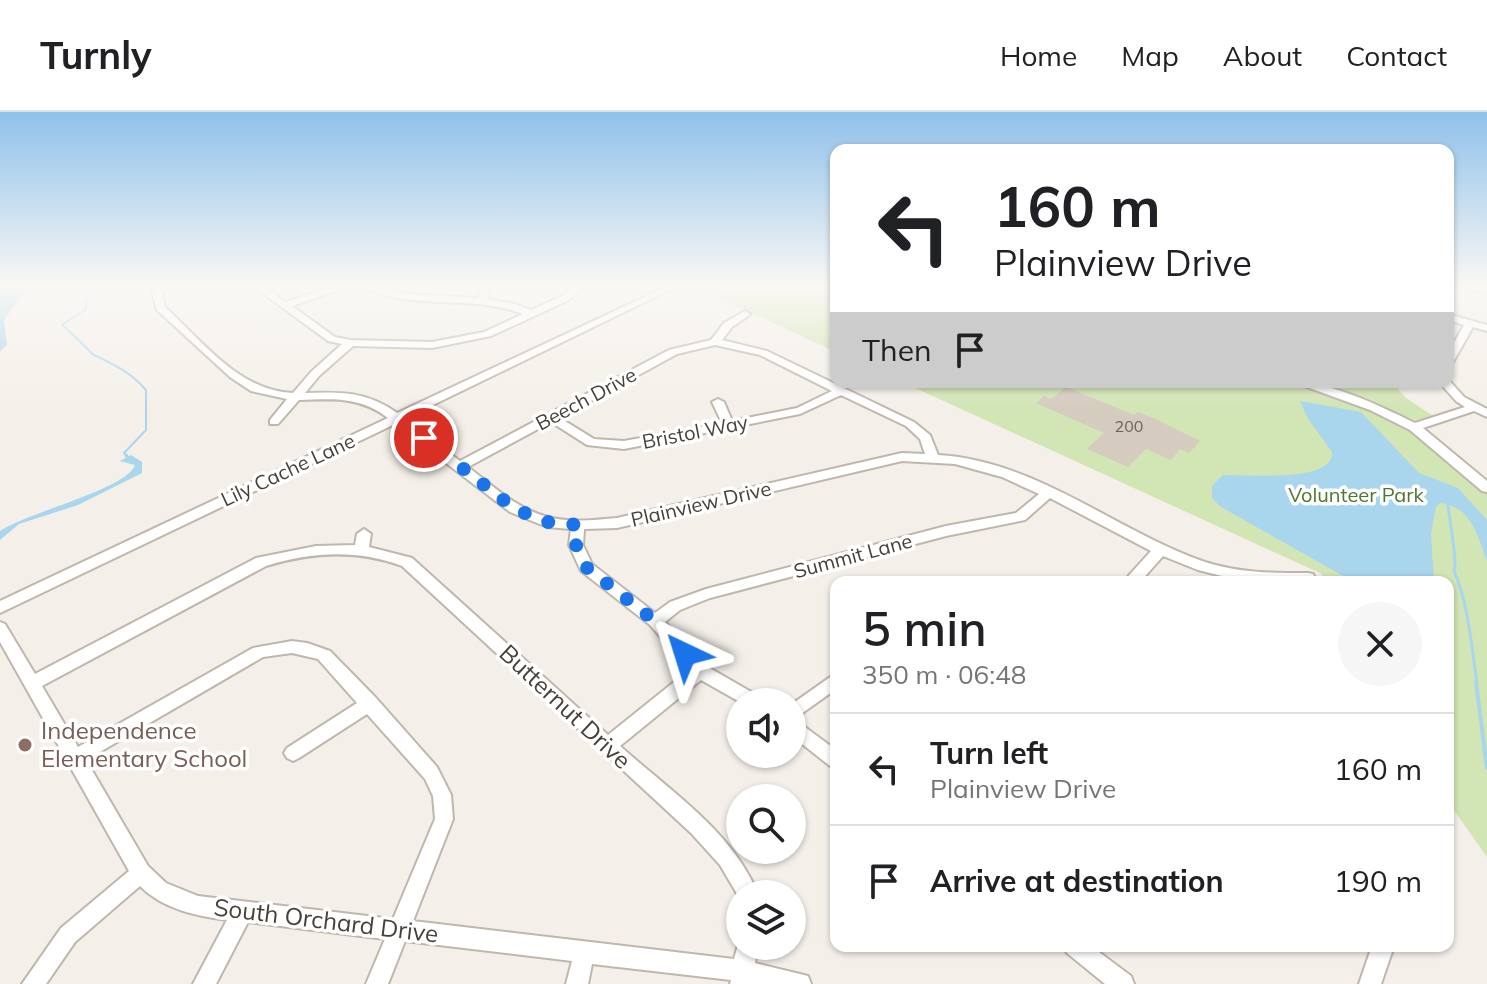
<!DOCTYPE html>
<meta charset="utf-8">
<style>
:root{--surface:#fff;--page:#f6f6f6;--text:#202124;--muted:#757577;--line:#e0e0e0}
body{margin:0;font-family:Mulish,sans-serif;background:var(--page);color:var(--text);height:100vh;display:flex;flex-direction:column;font-size:30px;white-space:nowrap}
*{box-sizing:border-box;margin:0}
p{font-size:26px;color:var(--muted)}
.icon{flex:none;width:44px;height:44px;fill:none;stroke:currentColor;stroke-width:2;stroke-linecap:round;stroke-linejoin:round}
.map{position:relative;flex:1;overflow:hidden}
.details{position:absolute;left:830px;top:464px;width:624px;height:376px;display:flex;flex-direction:column;background:var(--surface);border-radius:16px;box-shadow:0 2px 6px #0004}
.details>*{flex:none}
.top-card{position:absolute;left:830px;top:32px;width:624px;height:244px;border-radius:16px;box-shadow:0 2px 6px #0004;background:#fff;color:var(--text);overflow:hidden}
.fabs{position:absolute;left:726px;top:576px;display:grid;gap:16px}
.fabs a{display:grid;place-items:center;width:80px;height:80px;border-radius:50%;background:var(--surface);box-shadow:0 2px 6px #0004;font-size:40px}
.pin{position:absolute;display:grid;place-items:center;width:68px;height:68px;color:#fff;margin:-34px;border:4px solid #fff;border-radius:50%;box-shadow:0 2px 8px #0007}
.me{position:absolute;width:88px;margin:-44px;rotate:319deg;stroke-linejoin:round;filter:drop-shadow(0 0 6px #0008)}
.turn{display:flex;align-items:center;gap:28px;height:168px;padding:0 32px;font-size:36px}
.turn .icon{width:104px;height:104px;stroke-width:2.5}
.turn b{display:block;font-size:56px;line-height:68px}
.then{display:flex;align-items:center;height:76px;padding:0 32px;background:#0003;gap:16px;font-size:30px}
.round{display:grid;place-items:center;flex:none;width:84px;height:84px;border-radius:42px;background:var(--page)}
.head{display:flex;align-items:center;justify-content:space-between;height:136px;padding:0 32px}
h1{font-size:48px;font-weight:600;line-height:60px}
ul{padding:0;list-style:none}
li{display:flex;align-items:center;gap:24px;height:112px;padding:0 32px;border-top:2px solid var(--line)}
li div{flex:1}
li b{display:block;font-size:30px}
li em{font-style:normal}
header{display:flex;align-items:center;gap:48px;box-sizing:border-box;height:112px;padding:0 40px;background:var(--surface);border-bottom:2px solid var(--line)}
header strong{font-size:38px}
nav{display:flex;gap:44px;margin-inline-start:auto;font-size:28px}
.map>svg:first-child{display:block}
</style>
<header>
<strong>Turnly</strong>
<nav><a>Home</a><a>Map</a><a>About</a><a>Contact</a></nav>
</header>
<div class="map">
<svg width="1487" height="872" viewBox="0 0 1487 872">
<rect width="100%" height="100%" fill="#f4f0e9"/>
<path fill="#d2e5b5" d="M693,174H836V240Z
M902,270H1294L1398,306L1428,324L1487,381V745L1448,690V470H1324L1322,462Z
M1336,270H1392L1405,285L1433,304L1416,308L1405,305L1331,276Z"/>
<path fill="#a9d5ed" d="M0,174H29L4,208L7,233L0,239Z
M1300,289L1361,300L1419,361L1458,376L1487,408V449C1478,424 1471,394 1440,391L1436,395L1431,422L1434,470H1354L1221,395L1212,386V374L1223,363C1245,362 1334,372 1332,340L1307,305Z
M131,343L142,350V361L78,393L19,412L0,428V419C26,401 127,377 135,353L120,349Z"/>
<g fill="none" stroke-linecap="round" stroke-linejoin="round">
<path stroke="#a9d5ed" stroke-width="2" d="M95,174L86,189V197L62,213C70,219 91,241 94,243C115,253 130,260 146,278V318L124,341L127,345
M1360,270L1364,272"/>
<path stroke="#a9d5ed" stroke-width="3" d="M126,343L129,347
M1448,392C1449,408 1458,450 1454,459C1468,489 1472,537 1477,572"/>
<path stroke="#a9d5ed" stroke-width="4" d="M1476,570L1487,656"/>
</g>
<path fill="#d5cbbf" d="M1066,275L1134,303L1138,300L1153,306L1200,329L1189,341L1180,337L1171,348L1146,337L1128,355L1087,337L1104,321L1036,291L1044,284L1051,287Z"/>
<g fill="none" stroke-linecap="round" stroke-linejoin="round">
<defs>
<path id="minor" d="M158,174H168L162,181L165,195C202,229 239,279 293,281L311,260L342,232L328,229L253,174H262L286,190L333,174H345L344,176L292,194L335,225L350,228L432,230L484,220L523,202C485,187 445,193 404,187C390,185 376,181 362,176L361,174H373L406,182L478,186L484,174H492L487,187L515,192L531,198L563,184L575,174H585L569,188L491,224L432,236L353,234L319,264L305,281C341,280 366,279 397,301L668,174H678L404,307L460,349L669,238L711,228L724,211L745,199L750,202L748,204L732,215L722,228L767,239L914,310L930,323L938,343C1035,348 1116,419 1205,450C1239,461 1272,461 1308,461L1313,462L1315,466L1312,470H1246L1198,458L1163,444L1140,470H1123L1151,439L1050,386L1025,408L946,424L710,486L680,498L665,510L706,554L760,585L762,590H740L701,568L620,634C670,679 732,719 758,782H740V787L720,753L691,721L402,454C357,437 311,440 266,454L42,574L78,635L253,536L292,529L307,531L330,539L376,586L437,655L451,683L453,707L413,809L734,847L740,826V834H758L755,851L808,864L811,872H730L731,868L592,852L588,872H566L572,849L405,829L388,872H366L385,827L248,810L216,872H193L227,808C196,804 163,797 140,774L75,830L46,872H22L61,816L129,759L0,530V510L5,512L35,562L256,446L316,434L355,433L357,422L364,417L371,422L369,435L412,446L608,623L689,558L650,513L581,459L569,433L571,417L547,415L510,400L395,312L0,501V489L388,306C359,284 333,287 299,288L278,312H270V308L287,287L251,279L230,265L157,198L152,181ZM715,233L760,243L832,279L797,296L732,309L724,290L718,287L712,290L722,311L624,329L594,327L560,306L677,242ZM841,283L906,314L920,327L925,342L902,341L617,406C595,408 570,411 548,405C517,397 493,374 468,355L551,310L587,333L624,337L800,302ZM902,349L955,352L1002,365L1039,382L1016,401L946,414L706,477L670,490L655,501L592,452L583,433L584,417L617,416ZM292,541L318,547L357,591L287,636L284,641L287,646L293,649L299,646L367,602L425,667L433,684L435,707L393,807L198,784L166,771L148,754L86,648L263,545Z
M1460,174L1487,176V182L1462,176Z
M1448,202L1487,213V219L1473,215L1453,250L1448,253V241L1464,213L1448,208Z
M1448,267L1464,285L1487,297V305L1474,299L1423,316L1487,369V380L1482,379L1410,318L1370,298L1293,270C1332,270 1380,294 1415,311L1465,295L1456,289L1439,270H1448Z
M836,561V577L794,607L836,638V656L830,654L792,624V592Z
M1063,834H1091L1131,864L1134,872H1105L1067,841Z
M1372,834H1394L1381,872H1359Z"/>
</defs>
<use href="#minor" stroke="#bfb7ac" stroke-width="4"/>
<use href="#minor" fill="#fff" fill-rule="evenodd"/>
</g>
<linearGradient id="sky" x2="0" y2="1"><stop stop-color="#8fc1ea"/><stop offset="0.59" stop-color="#faf8f5"/><stop offset="1" stop-color="#faf8f5" stop-opacity="0"/></linearGradient>
<rect width="1487" height="296" fill="url(#sky)"/>
<g fill="none" stroke-linecap="round" stroke-linejoin="round">
<path stroke="#1a73e8" stroke-width="14" stroke-dasharray="0 25.2" d="M424,326L515,397L547,410L578,413L576,433L586,455L655,509L685,542"/>
</g>
<circle fill="#8d6e63" stroke="#fff" stroke-width="3" cx="25" cy="633" r="8"/>
<g text-anchor="middle" stroke-width="7" stroke-linejoin="round" paint-order="stroke">
<g font-size="16" fill="#6a635a">
<text x="1129" y="320">200</text>
</g>
<g font-size="20" fill="#474038" stroke="#fff">
<text transform="translate(586 287) rotate(-28)" y="7">Beech Drive</text>
<text transform="translate(695 320) rotate(-11)" y="7">Bristol Way</text>
<text transform="translate(288 358) rotate(-25)" y="7">Lily Cache Lane</text>
<text transform="translate(701 392) rotate(-13)" y="7">Plainview Drive</text>
<text transform="translate(853 444) rotate(-15)" y="7">Summit Lane</text>
</g>
<g font-size="20" fill="#4d762e" stroke="#fff">
<text x="1356" y="390">Volunteer Park</text>
</g>
<g font-size="24" fill="#474038" stroke="#fff">
<text transform="translate(565 595) rotate(43)" y="8">Butternut Drive</text>
<text transform="translate(326 809) rotate(7)" y="8">South Orchard Drive</text>
</g>
<g font-size="24" fill="#785e54" stroke="#fff" text-anchor="start">
<text x="41" y="627">Independence<tspan x="41" dy="28">Elementary School</tspan></text>
</g>
</g>
</svg>
<div class="fabs">
<a><svg class="icon" aria-label="sound" viewBox="0 0 24 24"><path d="M4 9h4l5-4v14l-5-4H4zM17 9q2 3 0 6"/></svg></a>
<a><svg class="icon" aria-label="search" viewBox="0 0 24 24"><circle cx="10" cy="10" r="6"/><path d="M15 15l6 6"/></svg></a>
<a><svg class="icon" aria-label="layers" viewBox="0 0 24 24"><path d="M12 4l9 5-9 5-9-5zM3 14l9 5 9-5"/></svg></a>
</div>
<div class="pin" style="left:424px;top:326px;background:#d93025"><svg class="icon" aria-label="arrive" viewBox="0 0 24 24"><path d="M6 21V4h12l-3 4 3 4H6"/></svg></div>
<svg class="me" style="left:685px;top:542px" viewBox="-20 -20 40 40"><path d="M0-17L14 15 0 8-14 15z" fill="#1a73e8" stroke="#fff" stroke-width="4"/></svg>
<div class="top-card">
<div class="turn"><svg class="icon" aria-label="left" viewBox="0 0 24 24"><path d="M17 20v-9H6M10 6l-5 5 5 5"/></svg><div><b>160 m</b>Plainview Drive</div></div>
<div class="then">Then<svg class="icon" aria-label="arrive" viewBox="0 0 24 24"><path d="M6 21V4h12l-3 4 3 4H6"/></svg></div>
</div>
<section class="details">
<div class="head"><div><h1>5 min</h1><p>350 m · 06:48</p></div><a class="round"><svg class="icon" aria-label="close" viewBox="0 0 24 24"><path d="M6 6l12 12M18 6L6 18"/></svg></a></div>
<ul>
<li><svg class="icon" aria-label="left" viewBox="0 0 24 24"><path d="M17 20v-9H6M10 6l-5 5 5 5"/></svg><div><b>Turn left</b><p>Plainview Drive</p></div><em>160 m</em></li>
<li><svg class="icon" aria-label="arrive" viewBox="0 0 24 24"><path d="M6 21V4h12l-3 4 3 4H6"/></svg><div><b>Arrive at destination</b></div><em>190 m</em></li>
</ul>
</section>
</div>
